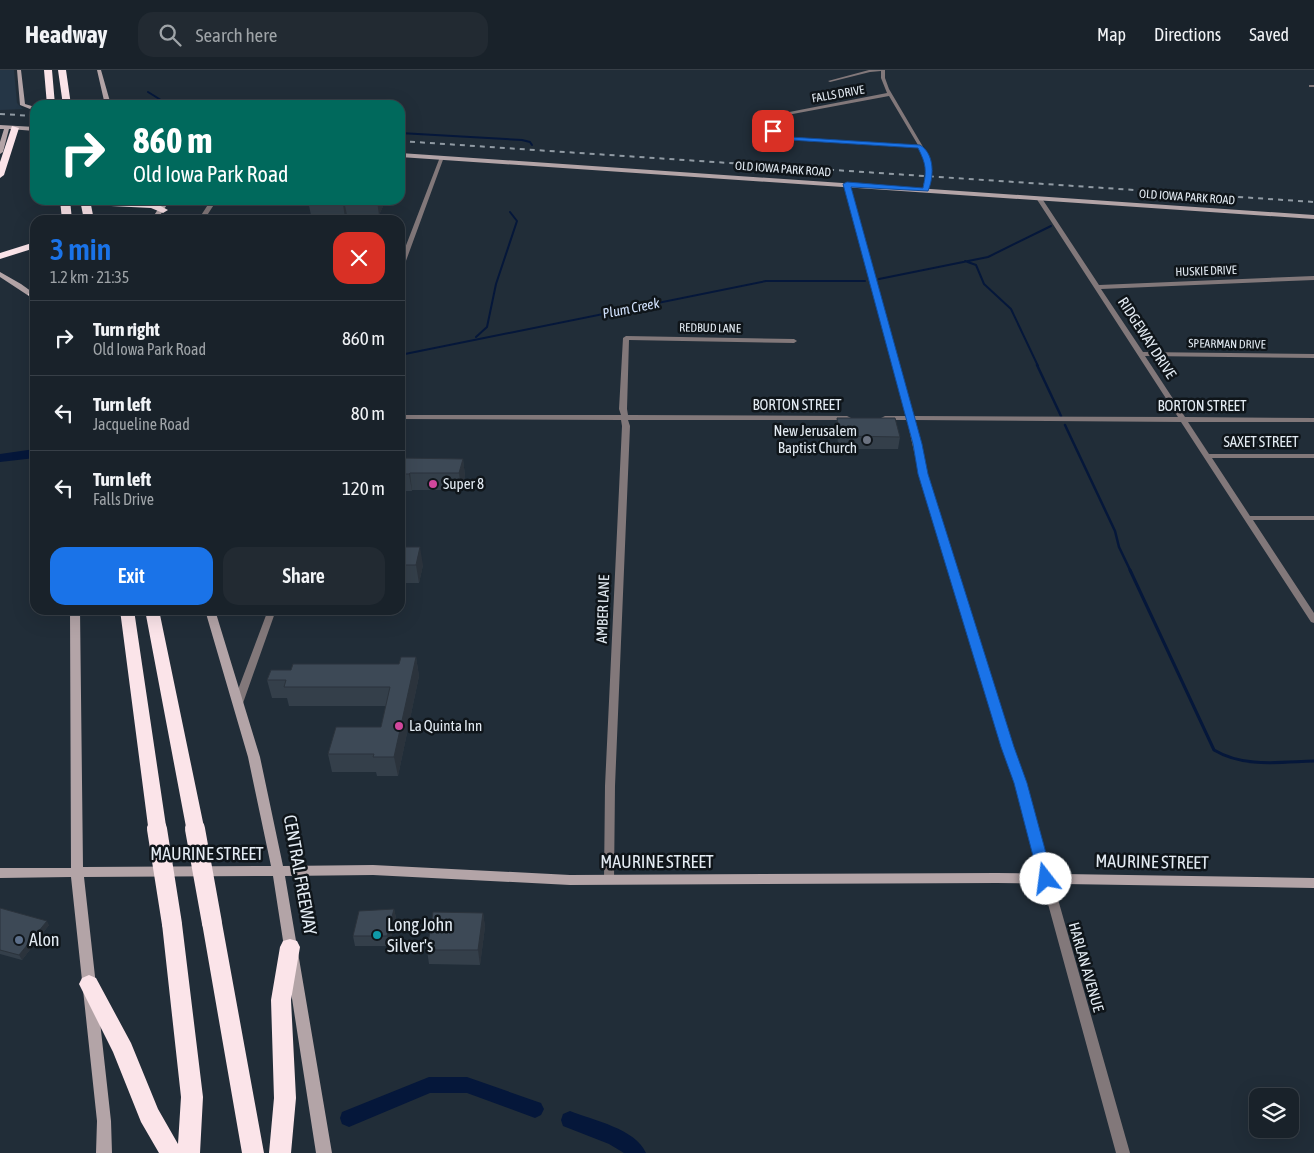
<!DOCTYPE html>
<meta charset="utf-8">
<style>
:root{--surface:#19222a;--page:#222a32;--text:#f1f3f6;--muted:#9fa4a8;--line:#373f47;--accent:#1a73e8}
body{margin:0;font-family:"Asap Condensed",sans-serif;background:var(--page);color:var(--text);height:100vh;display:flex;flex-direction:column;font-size:19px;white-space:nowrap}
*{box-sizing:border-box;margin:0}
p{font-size:16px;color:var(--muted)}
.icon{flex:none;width:28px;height:28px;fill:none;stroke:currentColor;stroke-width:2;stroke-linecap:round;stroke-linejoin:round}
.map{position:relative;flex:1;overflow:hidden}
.side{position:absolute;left:30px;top:145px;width:375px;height:400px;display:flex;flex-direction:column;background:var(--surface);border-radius:15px;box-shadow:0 5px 20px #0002,0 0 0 1px var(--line)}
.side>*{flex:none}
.guide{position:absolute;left:30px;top:30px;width:375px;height:105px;border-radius:15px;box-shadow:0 5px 20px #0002,0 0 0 1px var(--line);background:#00695c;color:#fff;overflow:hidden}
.fabs{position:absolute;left:1249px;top:1018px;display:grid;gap:10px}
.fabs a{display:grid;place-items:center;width:50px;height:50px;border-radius:10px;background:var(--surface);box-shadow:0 5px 20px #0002,0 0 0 1px var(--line);font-size:25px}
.pin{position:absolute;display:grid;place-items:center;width:42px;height:42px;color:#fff;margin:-21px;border-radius:10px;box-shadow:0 2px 8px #0006}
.me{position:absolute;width:55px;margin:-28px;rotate:345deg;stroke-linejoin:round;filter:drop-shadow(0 0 4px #0008)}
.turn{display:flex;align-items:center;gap:18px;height:105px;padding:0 20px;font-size:22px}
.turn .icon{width:65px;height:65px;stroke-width:2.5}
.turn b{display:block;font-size:35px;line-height:42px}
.round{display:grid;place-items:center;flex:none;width:52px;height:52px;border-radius:15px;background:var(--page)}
.headline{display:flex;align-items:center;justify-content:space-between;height:85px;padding:0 20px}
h1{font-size:30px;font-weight:600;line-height:38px;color:var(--accent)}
.cta{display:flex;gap:10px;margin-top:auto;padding:10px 20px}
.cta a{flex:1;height:58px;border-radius:15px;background:var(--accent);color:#fff;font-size:20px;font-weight:600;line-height:58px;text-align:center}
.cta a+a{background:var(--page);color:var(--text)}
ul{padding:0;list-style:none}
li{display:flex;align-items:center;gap:15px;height:75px;padding:0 20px;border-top:1px solid var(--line)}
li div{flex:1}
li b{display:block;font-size:19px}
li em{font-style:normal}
header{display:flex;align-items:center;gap:30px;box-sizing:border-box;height:70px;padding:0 25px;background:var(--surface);border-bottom:1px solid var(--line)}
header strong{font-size:24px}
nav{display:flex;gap:28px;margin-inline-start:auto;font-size:18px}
.search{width:350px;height:45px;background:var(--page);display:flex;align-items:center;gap:12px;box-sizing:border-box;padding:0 18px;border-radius:15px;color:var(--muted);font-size:19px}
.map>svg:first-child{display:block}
</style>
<header>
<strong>Headway</strong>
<div class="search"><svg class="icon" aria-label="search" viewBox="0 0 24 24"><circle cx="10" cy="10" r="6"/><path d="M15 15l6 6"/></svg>Search here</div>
<nav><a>Map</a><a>Directions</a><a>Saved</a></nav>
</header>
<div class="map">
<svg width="1314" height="1083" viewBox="0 0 1314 1083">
<rect width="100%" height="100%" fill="#212d38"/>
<path fill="#253646" d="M0,0H14L17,33L23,39L0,40Z"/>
<path fill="#05173a" d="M35,379V388L0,392V384Z"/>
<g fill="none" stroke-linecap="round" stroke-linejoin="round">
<path stroke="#05173a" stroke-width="2" d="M148,22L169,35
M400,63L522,70L530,72L532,75
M965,191L976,195L984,214L1011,239L1038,296
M879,209L988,187L1051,156
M476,267L487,257L496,214L517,151L510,142
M400,285L766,211H865"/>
<path stroke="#05173a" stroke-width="2.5" d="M1037,295L1061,346
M1065,355L1115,461L1119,477L1131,502"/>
<path stroke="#05173a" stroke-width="3" d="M1130,500L1214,680C1244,698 1280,692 1314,691"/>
<path fill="#05173a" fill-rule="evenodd" d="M429,1007H467L541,1033L544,1039L541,1045L535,1048L467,1023H430L349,1057L342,1054L340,1048L342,1042Z
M570,1041C593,1050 636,1059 646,1083H624L609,1074L563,1056L561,1050L563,1044Z"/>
<path fill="#82787a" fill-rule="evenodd" d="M869,0H885V8L889,19L929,87L932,103L927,121L922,120C927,104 927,94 920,78L790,70L776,67L769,57L772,48L779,44L887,23L881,8V1L870,2L830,12L828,11ZM889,26L918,75L790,68L780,65L773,57L776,50L782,46Z
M1309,15H1314V17H1309Z
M442,86L444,87L403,199L400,201V191L440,87Z
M847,112L850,114L913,346L1178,347L1036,128L1037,127H1041L1099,215L1314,206V210L1101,219L1143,282L1314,284V288L1145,286L1185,347L1314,348V352H1188L1209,384H1314V388H1212L1250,446H1314V450H1253L1314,543V553L1311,552L1181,352L914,350L927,404L1012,677L1025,713L1130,1083H1116L1015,713L1002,677L919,404L907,350H885L881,348L885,346H906L844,114Z
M211,130H217L204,150H198Z
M626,266L794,269L797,271L794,273L629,270L627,339L628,345L847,346L851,348L847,350H628L630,356L615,716L614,810L613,813L609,814L605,813L604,810L605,716L622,356L621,350L400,349V345H621L619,339L623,268Z
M268,540H276L243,633L241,635H235L233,633Z"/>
<path fill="#b3a4a7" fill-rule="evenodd" d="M17,0H21L25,34L35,37V41L20,35Z
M97,0H101L111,35H105Z
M0,55L35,57V61L9,59L3,82L0,84V72L4,59H0Z
M400,83L1314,145V149L400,87Z
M164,130H170L157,150H151Z
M0,202L21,214L35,224V230L0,207Z
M70,540H80L83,797L271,796L248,687L205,540H215L260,687L283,796L373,795L570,805L997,803L1314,808V818L997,813L570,815L373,805L285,806L332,1083H316L273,806L84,807L111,1051L112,1083H96L97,1051L71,807L0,808V798H71Z"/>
<path fill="#fbe4e9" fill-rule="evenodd" d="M44,0H52L55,35H47Z
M58,0H66L71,35H63Z
M12,56L19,58L4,105L0,108V92Z
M60,130H70L72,150H62Z
M80,130H90L94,150H84Z
M97,130L153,132L168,140L163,143L151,138L111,136Z
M35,172V178L0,189V183Z
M35,222V229L28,225L29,223Z
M120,540H134L166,756L163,761L157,763L151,761L148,756Z
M145,540H159L204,757L201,762L195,764L189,762L186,757Z
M212,845L219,847L222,853L264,1083H242L202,853L205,847Z
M172,846L179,848L182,854L203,1027L200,1083H159L141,1052L113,982L79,914L82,908L89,905L96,908L131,973L158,1039L178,1074L181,1027L162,854L165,848Z
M290,869L297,871L300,877L291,930L296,1028L291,1083H269L274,1028L271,930L280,877L283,871Z"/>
<path stroke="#909aa3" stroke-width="2" stroke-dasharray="5 5" stroke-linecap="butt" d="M0,44L35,46
M400,71L1314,132"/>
<path stroke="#fbe4e9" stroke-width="16" d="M157,756L158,760
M195,757L196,760"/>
<path stroke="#fbe4e9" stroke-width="20" d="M157,759L172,854
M195,759L212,853"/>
</g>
<path fill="#343f4a" d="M386,130L379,145H347L345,148H333L332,145H311L308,131Z
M837,348L900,367L898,379H839L836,361Z
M400,388L463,389L465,406L461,420H412V421H400Z
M400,477L423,495L419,513H400Z
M416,587L419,606L398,706H377L376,702H332L328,684L381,657L386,636H289L287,628H272L267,610L291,600L399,594Z
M0,838L49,855L22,890L0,884Z
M394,839L396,848L389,876H355L353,866Z
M483,843L485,857L480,895L429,894L427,880Z"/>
<path fill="#2b333c" d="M377,130H386L379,145L377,131Z
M344,131L347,145L345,148L343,134Z
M463,389L465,406L461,420L459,403Z
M410,403L412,420V421L409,404Z
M420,477L423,495L419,513L416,495Z
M416,587L419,606L398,706L394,687Z
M394,839L396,848L389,876L387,866Z
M483,843L485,857L480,895L478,880Z
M47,851L49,855L22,890L19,885Z"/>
<path fill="#3d4956" stroke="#2b333c" d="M309,130H377V131H344L343,134H331L332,131H308Z
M837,348H895L900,367L840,366Z
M400,388L463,389L459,403H410L409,404H400Z
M400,477H420L416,495H400Z
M401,587H416L394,687H373L374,684H328L336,657H381L390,617H284L286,610H267L271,600H291L293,594H399Z
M0,838L47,851L19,885L0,880Z
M394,839L387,866H353L359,841Z
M433,842L483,843L478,880H427Z"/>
<path fill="#1a73e8" stroke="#114b97" d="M773,59L780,64L790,67L920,75C935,84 934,107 928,121L851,117L922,374L928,404L1014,677L1027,713L1053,809L1051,813L1046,814L1041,813L1039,809L1014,713L1001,677L918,404L913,374L843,114L847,112L923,118C927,100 926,94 918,78L790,70L776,67L770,61Z"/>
<circle fill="#6b7280" stroke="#0f151a" stroke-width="2" cx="867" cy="370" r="5"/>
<g fill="#d1479c" stroke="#0f151a" stroke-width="2">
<circle cx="433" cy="414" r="5"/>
<circle cx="399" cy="656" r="5"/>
</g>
<circle fill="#0f9aa8" stroke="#0f151a" stroke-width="2" cx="377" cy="865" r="5"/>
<circle fill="#5c6f8a" stroke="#0f151a" stroke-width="2" cx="19" cy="870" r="5"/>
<g text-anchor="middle" stroke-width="5" stroke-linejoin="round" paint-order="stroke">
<g font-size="12" fill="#e3ebf3" stroke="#0f151a">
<text transform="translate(838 24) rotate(-10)" y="4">FALLS DRIVE</text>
<text transform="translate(783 99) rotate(4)" y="4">OLD IOWA PARK ROAD</text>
<text transform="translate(1187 127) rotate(4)" y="4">OLD IOWA PARK ROAD</text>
<text transform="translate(1206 201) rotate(-2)" y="4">HUSKIE DRIVE</text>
<text transform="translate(710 258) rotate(1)" y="4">REDBUD LANE</text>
<text transform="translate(1227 274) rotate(1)" y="4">SPEARMAN DRIVE</text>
</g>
<g font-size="14" font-style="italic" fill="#d0e0fb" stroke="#0f151a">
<text transform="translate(631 238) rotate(-11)" y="5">Plum Creek</text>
</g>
<g font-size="15" fill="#e3ebf3" stroke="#0f151a">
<text transform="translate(1147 268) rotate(57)" y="5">RIDGEWAY DRIVE</text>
<text x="797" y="340">BORTON STREET</text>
<text x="1202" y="341">BORTON STREET</text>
<text x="1261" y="377">SAXET STREET</text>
<text transform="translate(603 539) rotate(-88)" y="5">AMBER LANE</text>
<text transform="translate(1086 897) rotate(74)" y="5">HARLAN AVENUE</text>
</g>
<g font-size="15" fill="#e3ebf3" stroke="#0f151a" text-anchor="start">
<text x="857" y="366" text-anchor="end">New Jerusalem<tspan x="857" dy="17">Baptist Church</tspan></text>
<text x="443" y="419">Super 8</text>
<text x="409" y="661">La Quinta Inn</text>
</g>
<g font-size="18" fill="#e3ebf3" stroke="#0f151a">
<text x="207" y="790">MAURINE STREET</text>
<text x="657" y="798">MAURINE STREET</text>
<text transform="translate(1152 792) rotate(1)" y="6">MAURINE STREET</text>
<text transform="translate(300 805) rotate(80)" y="6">CENTRAL FREEWAY</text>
</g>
<g font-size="18" fill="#e3ebf3" stroke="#0f151a" text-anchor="start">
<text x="387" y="861">Long John<tspan x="387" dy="21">Silver's</tspan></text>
<text x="29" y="876">Alon</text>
</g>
</g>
</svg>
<div class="fabs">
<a><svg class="icon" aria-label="layers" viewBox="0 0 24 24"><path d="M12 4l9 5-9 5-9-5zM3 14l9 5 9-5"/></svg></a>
</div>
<div class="pin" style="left:773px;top:61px;background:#d93025"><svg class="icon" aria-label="arrive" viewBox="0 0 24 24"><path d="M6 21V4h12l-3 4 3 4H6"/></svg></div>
<svg class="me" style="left:1046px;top:809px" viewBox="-20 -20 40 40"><circle r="19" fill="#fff"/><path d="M0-13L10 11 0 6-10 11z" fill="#1a73e8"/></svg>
<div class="guide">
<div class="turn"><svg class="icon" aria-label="right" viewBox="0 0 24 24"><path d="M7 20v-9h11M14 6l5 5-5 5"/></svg><div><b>860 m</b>Old Iowa Park Road</div></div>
</div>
<section class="side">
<div class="headline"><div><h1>3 min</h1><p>1.2 km · 21:35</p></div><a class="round" style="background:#d93025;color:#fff"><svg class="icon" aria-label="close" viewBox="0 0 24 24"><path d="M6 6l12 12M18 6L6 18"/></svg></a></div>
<ul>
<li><svg class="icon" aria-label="right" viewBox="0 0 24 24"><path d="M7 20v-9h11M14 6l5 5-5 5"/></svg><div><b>Turn right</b><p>Old Iowa Park Road</p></div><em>860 m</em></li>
<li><svg class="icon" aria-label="left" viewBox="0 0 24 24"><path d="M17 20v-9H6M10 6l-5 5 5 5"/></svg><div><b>Turn left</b><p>Jacqueline Road</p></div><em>80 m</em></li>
<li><svg class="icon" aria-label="left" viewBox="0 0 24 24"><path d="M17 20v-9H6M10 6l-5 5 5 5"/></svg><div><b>Turn left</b><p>Falls Drive</p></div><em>120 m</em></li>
</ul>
<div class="cta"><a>Exit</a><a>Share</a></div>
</section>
</div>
